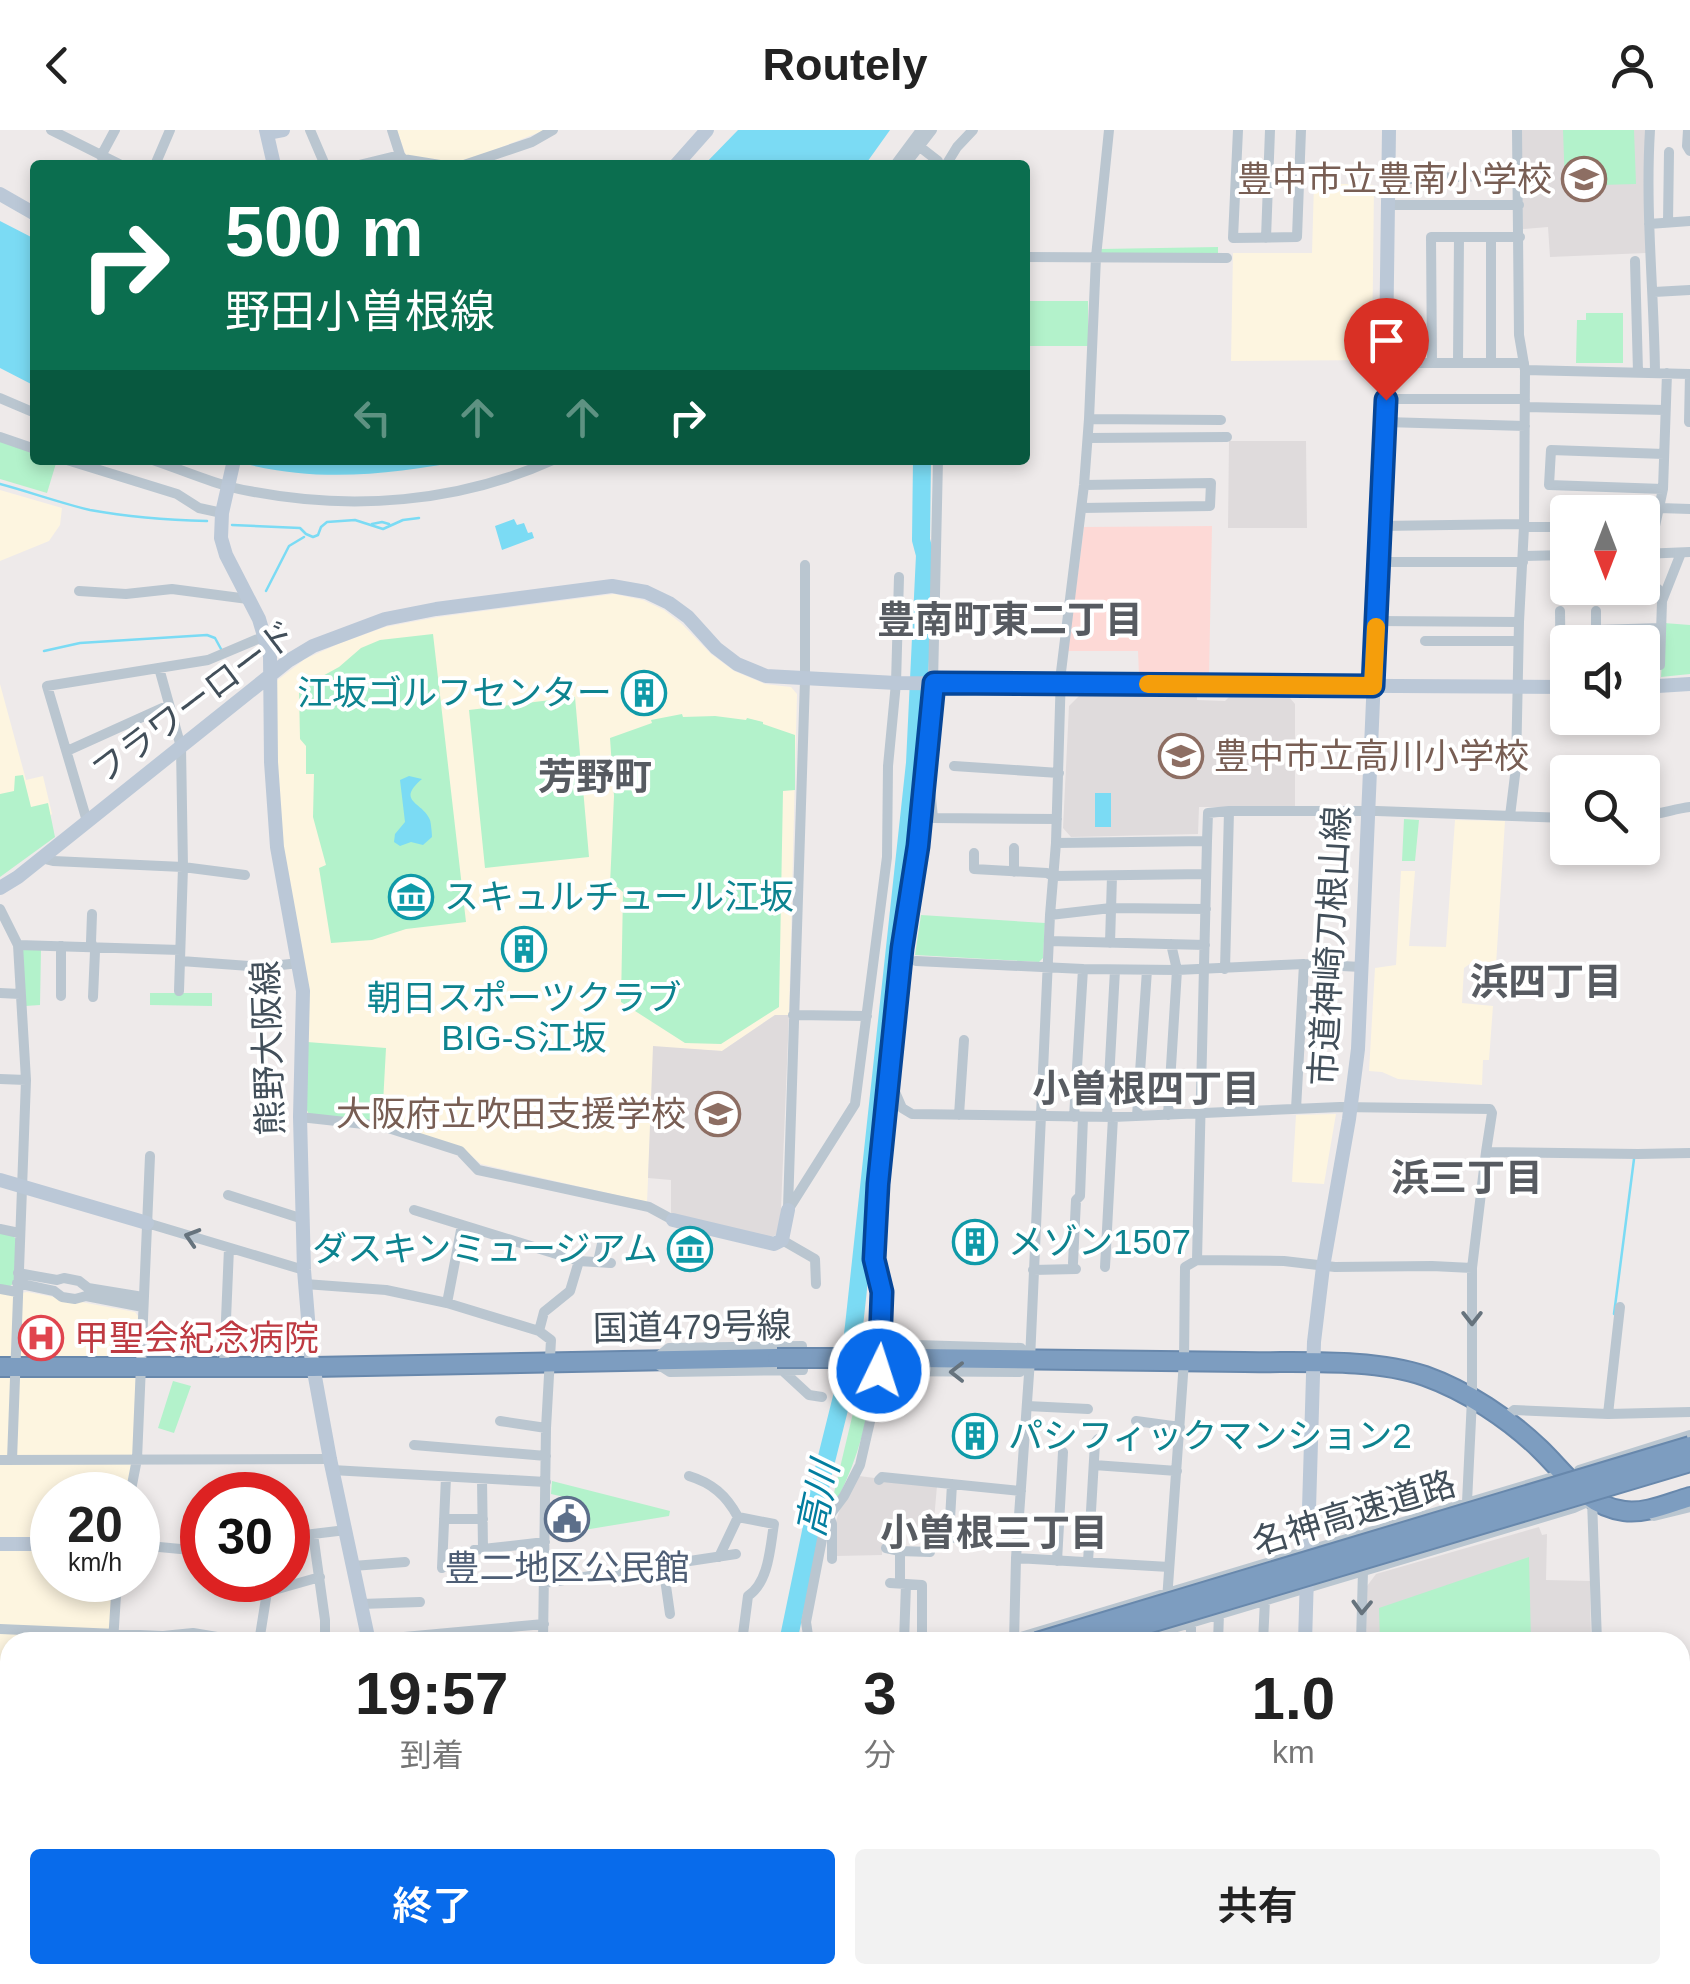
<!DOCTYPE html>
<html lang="ja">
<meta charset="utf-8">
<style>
:root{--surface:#fff;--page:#f2f2f2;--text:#222;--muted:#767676;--accent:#086beb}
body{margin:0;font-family:Helvetica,"Noto Sans JP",sans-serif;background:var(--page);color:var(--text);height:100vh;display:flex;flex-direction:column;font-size:38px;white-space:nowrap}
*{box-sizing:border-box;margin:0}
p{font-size:32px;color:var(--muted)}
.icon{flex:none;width:55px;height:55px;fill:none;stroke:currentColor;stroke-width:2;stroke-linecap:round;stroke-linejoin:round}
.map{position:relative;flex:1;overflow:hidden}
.side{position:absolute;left:0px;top:1502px;width:1690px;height:352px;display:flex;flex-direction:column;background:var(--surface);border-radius:30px 30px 0 0;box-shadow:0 5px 15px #0003}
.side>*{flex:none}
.guide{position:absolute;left:30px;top:30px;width:1000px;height:305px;border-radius:10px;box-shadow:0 5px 15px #0003;background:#0b6e4f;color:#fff;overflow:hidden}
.needle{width:65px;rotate:180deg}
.fabs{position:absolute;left:1550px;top:365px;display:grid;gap:20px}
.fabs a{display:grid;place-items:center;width:110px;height:110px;border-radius:10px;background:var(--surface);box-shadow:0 5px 15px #0003;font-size:50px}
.speed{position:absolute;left:30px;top:1342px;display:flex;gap:20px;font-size:50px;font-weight:700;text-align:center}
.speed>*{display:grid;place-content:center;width:130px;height:130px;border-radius:50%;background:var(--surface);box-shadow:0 5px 15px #0003;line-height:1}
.speed small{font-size:25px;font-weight:400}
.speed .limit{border:15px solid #d22;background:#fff;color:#111}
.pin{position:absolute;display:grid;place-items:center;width:85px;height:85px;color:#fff;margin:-102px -42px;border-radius:50% 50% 50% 0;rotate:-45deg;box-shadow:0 0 10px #0007}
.pin .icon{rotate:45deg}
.me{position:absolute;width:110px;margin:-55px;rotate:4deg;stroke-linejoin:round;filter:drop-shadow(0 0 8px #0008)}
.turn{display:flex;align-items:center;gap:35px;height:210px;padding:0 30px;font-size:45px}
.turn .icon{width:130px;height:130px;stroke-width:2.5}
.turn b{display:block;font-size:70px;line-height:85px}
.lanes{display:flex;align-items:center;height:95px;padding:0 30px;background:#0003;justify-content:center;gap:50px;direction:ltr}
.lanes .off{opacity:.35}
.eta{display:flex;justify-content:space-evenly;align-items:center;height:170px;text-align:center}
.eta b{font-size:60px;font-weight:600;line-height:70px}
.primary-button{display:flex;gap:20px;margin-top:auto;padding:20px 30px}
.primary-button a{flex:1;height:115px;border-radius:10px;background:var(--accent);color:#fff;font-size:40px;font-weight:600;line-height:115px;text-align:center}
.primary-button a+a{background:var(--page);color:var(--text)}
header{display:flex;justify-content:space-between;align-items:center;height:130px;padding:0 30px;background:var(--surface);font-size:45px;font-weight:600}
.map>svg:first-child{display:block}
</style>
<header><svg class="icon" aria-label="back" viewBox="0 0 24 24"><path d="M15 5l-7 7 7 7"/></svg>Routely<svg class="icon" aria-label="person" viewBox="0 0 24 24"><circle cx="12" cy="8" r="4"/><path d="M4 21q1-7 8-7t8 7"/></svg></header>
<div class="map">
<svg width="1690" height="1854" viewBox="0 0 1690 1854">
<rect width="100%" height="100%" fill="#eeeaea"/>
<path fill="#fdf5e0" d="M397,0H545L456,35L406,26Z
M1314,53L1374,55L1372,230L1231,231L1233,123H1312Z
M0,360L62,378L60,395L49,411L0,431Z
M614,464L643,470L664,480L682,494L711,524L734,541L765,554L791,557L797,564L789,885H775L722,921L654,917L647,1072L481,1034L461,1017L308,984L305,980L308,861L282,718L276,633L275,552L305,529L338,514L385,497L438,487Z
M0,554L26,650L43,646L52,684L0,728Z
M1455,690L1505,691L1496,835L1471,833L1464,838L1462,873L1493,876L1489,930H1483L1482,955L1398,949L1382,942L1369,941L1375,838L1396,835L1401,741H1415L1409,816L1446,817Z
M1336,984L1324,1054L1292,1052L1296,985Z
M27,1162L135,1182L138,1186L133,1323L126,1365H52V1450H116L111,1512H10V1583H0V1163L11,1165Z"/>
<path fill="#dfdbdc" d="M1521,0H1645L1646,123L1550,127L1548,97L1523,99Z
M1229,311H1306L1307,398H1228Z
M1080,565L1197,567V570L1225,571L1229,567H1289L1295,574V677H1199L1198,704L1071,707L1063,698L1069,576Z
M775,885H789L780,1103L769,1108L671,1084V1050L648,1048L653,916L722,921Z
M859,1346L937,1356L933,1401L883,1399L882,1425L836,1426L835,1394L840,1379Z
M1539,1397L1542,1405L1547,1404L1546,1450L1590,1451L1591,1512H1366L1367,1456L1376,1444Z
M0,1600H10V1727H0Z
M653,1845H703L704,1854H653Z"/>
<path fill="#fdd9d6" d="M1212,396L1209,545H1139L1138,521H1068L1084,397Z"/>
<path fill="#b3f2cb" d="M1563,0H1634L1636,54L1565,56Z
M1218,117V125L1101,124V119Z
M1025,171H1088V216H1025Z
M1586,183H1623V233H1576L1577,190H1586Z
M0,311L35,321V330H57L47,363L0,349Z
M1664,493L1690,495V544L1661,547Z
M433,504L466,792L406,799L372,810L331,813L319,738L326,735L313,687L314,644H306V616L300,609L299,559L339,537L361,518L380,510Z
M575,567L589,727L485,738L469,580Z
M682,584L683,587L715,586L746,590L747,588L763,592V594L795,605V660L783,661L779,877L721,914L685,913L621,872L623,762L615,755H610L614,666L610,608L652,593L651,590Z
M23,645L31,677L48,673L55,707L0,747V664L14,661L15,646Z
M1404,689L1419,690L1415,731H1402Z
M921,785L1045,793L1043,828L1039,832L915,825Z
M24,819H41L40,875L25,876L21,823Z
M150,863H212V876L150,875Z
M307,912L386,918L382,992L309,984L306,979Z
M0,1103L12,1105L16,1109L14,1153L9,1157L0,1155Z
M863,1241H874C870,1285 858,1328 838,1368L833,1367Z
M173,1251L191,1256L174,1303L158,1298Z
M552,1351L670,1381L669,1386L584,1400L578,1370L551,1364Z
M1529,1427L1531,1512H1380L1379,1478Z"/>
<path fill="#7bdbf4" d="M738,0H890L865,35H704Z
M0,91L35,109V256L0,238Z
M231,330H469C387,345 313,354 231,330Z
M514,389L517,395L524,393L528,403L532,402L534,408L502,420L495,396Z
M409,646L422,649C395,672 423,672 430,690C431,693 432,704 432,707L423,715L411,712L400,716L394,712L395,704L405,692L400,650Z
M1095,663H1111V697H1095Z"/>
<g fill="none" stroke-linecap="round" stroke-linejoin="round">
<path stroke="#7bdbf4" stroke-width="2.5" d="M0,354C30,362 60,373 90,380C129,387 168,390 207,391
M372,394L382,392L389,394
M232,395L300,398L306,404L313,407L318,405L321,397L327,392L355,390L383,399L403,390L419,388
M266,461L289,416L304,407
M44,521L80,513L207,505L215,508L221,519
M1614,1184L1634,1029"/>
<path stroke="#7bdbf4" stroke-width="18" d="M788,1512L824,1339L848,1243L854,1196L915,633L925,425L921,410L922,330
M748,1854V1845"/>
<defs>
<path id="highway" d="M917,1228C1026,1230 1135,1231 1244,1232C1300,1233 1373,1228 1425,1246C1467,1261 1509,1289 1540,1319C1565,1343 1586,1376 1624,1381C1646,1384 1669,1373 1690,1367
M0,1237H313L777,1228
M322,1854L335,1845
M345,1854L359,1845"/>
</defs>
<use href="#highway" stroke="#6888ac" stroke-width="22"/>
<path stroke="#bac6d0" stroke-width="10" d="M51,0L121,35
M310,0L325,35
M392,0L400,25
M1238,0L1233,108L1297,107L1301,0
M1650,0C1645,81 1654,161 1655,242
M1688,0L1687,16L1690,21
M920,17L938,31V35
M101,26L115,0
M155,35L170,0
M359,35L400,25L403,29L440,35
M464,35L532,12L553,0
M895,35L921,0
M905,35L932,0
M946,35L957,17L973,0
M1388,50L1482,46
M1388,75H1519
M1668,92L1669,22
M1649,94L1690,91
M1266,108L1270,0
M1025,127L1227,128
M1635,131L1638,242
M1654,162L1690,160
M1387,233H1524
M1432,233L1431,107H1520
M1458,233L1459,107
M1491,233V107
M1525,240L1690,244
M0,268L35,283
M1386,269H1525
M1525,277L1665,280
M1089,289L1221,290
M1385,292L1525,296
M1689,292L1690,244
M0,307L35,319
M1088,308L1227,307
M67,330L177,364L199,378L222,383
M153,330C185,341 216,355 249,361C351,381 458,373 553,330
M1663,359L1549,355L1551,320L1664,324
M1082,378L1210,376L1211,353L1084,355
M1659,378L1690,379
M1380,396L1520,394L1524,397H1568
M1642,424L1690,422
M1655,424V396L1663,359L1667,243
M1523,426L1568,425
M1379,432H1523
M1658,459L1662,471L1681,423
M79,461L126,464L172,459L248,469
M1560,481L1561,557
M1596,481V500
M1376,491L1519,492
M1425,511H1518
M1596,512V500L1661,498
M1660,535L1662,471
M159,538L181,617L183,737L179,861
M67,621L169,575
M954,636L1059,643
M929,648L933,688L1057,689
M1642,685C1659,685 1673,679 1690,677
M1510,686L1516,637L1519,492L1524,397L1525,240L1519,205L1517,0
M87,691L47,556L208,530L265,506
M1056,713L1207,711L1208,683L1229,681H1377L1568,688
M974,723V739L1047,743L1053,746L1206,744
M41,728L53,731L183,737L245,745
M1014,742V718
M0,779L18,815L26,950L12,1330
M92,784L91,812L95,821L93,867
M1050,785L1111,778L1206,779
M1049,811L1205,815
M1110,813L1112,746
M18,815L180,820
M181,831L263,837L299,833
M916,831L1083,839L1177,840L1304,834L1361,837
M1225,839L1229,681
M0,863L20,864
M61,866V816
M793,885L867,886
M0,949L26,950
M892,955L902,978L912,984L1113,987L1340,977L1490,979L1492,983L1486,1022L1638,1024L1690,1023
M1296,979L1304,834
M959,985L964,910
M1168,985L1177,840L1171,814
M1107,986L1115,840
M1137,986L1147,840
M300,987L382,996L460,1021L478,1040L649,1077L673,1090
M1074,987L1083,839
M228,1065L303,1089
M788,1078L805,550V435
M414,1080L579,1131L611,1133
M788,1080L855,974L887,727L888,636L896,553L899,447
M147,1093L304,1140
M0,1099L19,1103
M782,1110L815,1129L816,1154
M1197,1130L1284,1131L1335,1137L1432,1136L1472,1138
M598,1132L603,1109
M1073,1133L1076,1070L1080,1066L1083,987
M1105,1137L1113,987
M1033,1140L1076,1139
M18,1143L57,1150L64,1148L79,1151L88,1158L143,1167
M17,1153L54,1161L62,1167L75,1169L86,1166L143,1177
M305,1154L386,1160L447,1173L539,1201L551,1210L546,1298L543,1512
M0,1159L17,1162
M447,1173L462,1095
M539,1201L544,1182L570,1161L579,1131
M802,1216L803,1240L670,1242L653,1231L669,1218Z
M224,1237L229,1118
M783,1241L809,1265L822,1267
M879,1241L1020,1242L1030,1230L1021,1218L881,1214
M1027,1276L1088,1279
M1608,1284L1620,1177
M1503,1289L1514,1280L1608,1284L1690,1282
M500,1291L546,1298
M1136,1291L1180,1297
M414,1315L546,1326
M0,1330L330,1329
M1094,1335L1177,1341
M332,1340L546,1352
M1579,1340L1690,1305
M689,1346C712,1353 726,1365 738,1387L719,1427
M482,1349L483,1419
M879,1350L882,1347L1021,1361
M130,1365L137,1329L150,1026
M1592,1370L1597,1512
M1467,1372L1472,1269V1138L1486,1022
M829,1386L832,1394V1429
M1654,1386L1690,1377
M738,1387L774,1394C770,1418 769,1452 748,1466L742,1512
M444,1389H483
M313,1404L325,1490V1512
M941,1406L956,1408
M288,1407L346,1400
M949,1407L952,1354
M138,1415L191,1420L202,1418
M886,1418L900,1421L930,1422
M474,1420L545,1412
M1016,1428L1169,1437
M1057,1431L1063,1322
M1088,1432L1095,1313L1098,1309
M666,1435L664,1442L670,1484
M353,1436L405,1432
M442,1438L446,1347
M544,1453L736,1424
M890,1453L922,1455V1512
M900,1454V1421
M361,1474L420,1472
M0,1499L163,1506L193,1503L247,1512
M113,1512L117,1450
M259,1512L267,1462L320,1447
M402,1512L404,1507L544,1494
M809,1512L806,1492L824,1399L829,1386L844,1366L860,1335L877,1261L882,1184V1162L875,1129L878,1054L902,818L917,716L933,553L938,330
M904,1512L906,1454
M1004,1512L1563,1344
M1014,1512L1016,1428L1030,1230L1050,785L1056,713L1061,542L1084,355L1089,289L1096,127L1109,0
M1127,1512L1574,1378L1592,1370
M1164,1512L1184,1231L1185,1137L1197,1130L1207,711
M1191,1512V1492
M1218,1512L1219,1484
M1263,1512L1265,1470
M1361,1512L1363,1441
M1680,1579H1690
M1680,1728H1690
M0,1732L10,1733
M0,1806L10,1807
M1154,1847H1184
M1298,1850L1358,1851
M93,1854V1845
M264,1854L265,1845
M304,1854L317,1845
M366,1854L379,1845
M536,1854V1845
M628,1854L629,1845
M760,1854V1845
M997,1854V1845
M1220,1854V1845
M1248,1854L1249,1845
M1438,1854L1439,1845
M1589,1854V1845"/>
<path stroke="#bbc8d7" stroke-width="14" d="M266,0L274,35
M267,3L283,0
M676,35L707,0
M0,64L35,84
M234,330L222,383L221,408L226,425L259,489L270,526L271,632L277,717L303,861L300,987L304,1140L311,1225L330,1329L369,1512
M1642,557L1690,554
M0,758L18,747L288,531L313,516L385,489L436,479L612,456L646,462L669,473L688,487L716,518L737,534L766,546L896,553L1568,557
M0,1050L147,1093
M673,1090L774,1114L782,1110L788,1080
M0,1414H52
M1305,1512L1314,1212L1323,1137L1349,989L1358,919L1385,292L1389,0
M0,1591H10
M398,1845L399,1854
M1298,1845V1854"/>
<use href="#highway" stroke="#7d9dc0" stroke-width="18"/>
<defs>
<path id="highway-bridge" d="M777,1228H917
M1037,1512L1690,1316
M1087,1512L1690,1332"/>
</defs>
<use href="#highway-bridge" stroke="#6888ac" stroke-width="22" stroke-linecap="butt"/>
<use href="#highway-bridge" stroke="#7d9dc0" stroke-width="18"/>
</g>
<defs><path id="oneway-chevron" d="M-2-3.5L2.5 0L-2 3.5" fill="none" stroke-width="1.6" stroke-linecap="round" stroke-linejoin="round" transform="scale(2.5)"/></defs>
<g stroke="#66737d">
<use href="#oneway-chevron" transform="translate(192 1107) rotate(-163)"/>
<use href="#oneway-chevron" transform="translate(1472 1188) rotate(90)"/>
<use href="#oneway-chevron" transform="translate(957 1242) rotate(-180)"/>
<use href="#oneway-chevron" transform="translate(1362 1477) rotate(92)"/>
</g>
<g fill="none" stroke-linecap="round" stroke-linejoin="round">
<defs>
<path id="route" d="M879,1241L882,1162L874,1129L878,1054L902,818L918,716L934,553L1373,556L1386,270"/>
</defs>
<use href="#route" stroke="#054699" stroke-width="25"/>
<use href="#route" stroke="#086beb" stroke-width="18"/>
<path stroke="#f59e0b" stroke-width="18" d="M1148,554L1373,556L1376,497"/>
</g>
<defs>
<symbol id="school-ring" viewBox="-11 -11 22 22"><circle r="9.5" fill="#fff" stroke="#8d6e63" stroke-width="1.5"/><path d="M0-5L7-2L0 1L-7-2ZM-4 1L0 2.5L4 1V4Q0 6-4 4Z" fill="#8d6e63"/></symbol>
<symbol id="building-ring" viewBox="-11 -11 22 22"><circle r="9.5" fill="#fff" stroke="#0f9aa8" stroke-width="1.5"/><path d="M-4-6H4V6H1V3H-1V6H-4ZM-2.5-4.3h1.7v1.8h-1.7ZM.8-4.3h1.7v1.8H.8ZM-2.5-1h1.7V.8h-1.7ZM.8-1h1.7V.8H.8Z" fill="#0f9aa8"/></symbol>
<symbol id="museum-ring" viewBox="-11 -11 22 22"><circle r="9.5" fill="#fff" stroke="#0f9aa8" stroke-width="1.5"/><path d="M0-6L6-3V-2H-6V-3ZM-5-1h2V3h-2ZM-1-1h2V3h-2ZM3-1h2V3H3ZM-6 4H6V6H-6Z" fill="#0f9aa8"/></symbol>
<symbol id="hospital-ring" viewBox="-11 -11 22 22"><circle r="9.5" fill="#fff" stroke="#e0444e" stroke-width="1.5"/><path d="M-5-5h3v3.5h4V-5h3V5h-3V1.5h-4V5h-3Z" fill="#e0444e"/></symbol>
<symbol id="civic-ring" viewBox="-11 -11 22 22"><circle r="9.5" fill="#fff" stroke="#5c6f8a" stroke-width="1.5"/><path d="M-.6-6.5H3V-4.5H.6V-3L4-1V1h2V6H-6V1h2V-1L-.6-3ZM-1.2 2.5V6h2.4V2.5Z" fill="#5c6f8a"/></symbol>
</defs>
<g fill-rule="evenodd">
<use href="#school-ring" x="1559" y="24" width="50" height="50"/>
<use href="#building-ring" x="619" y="538" width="50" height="50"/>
<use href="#school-ring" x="1156" y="601" width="50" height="50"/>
<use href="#museum-ring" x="386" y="742" width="50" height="50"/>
<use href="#building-ring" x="499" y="794" width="50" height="50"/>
<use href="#school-ring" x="693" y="959" width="50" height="50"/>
<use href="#building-ring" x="950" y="1087" width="50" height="50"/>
<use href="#museum-ring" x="665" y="1094" width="50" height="50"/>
<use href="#hospital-ring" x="16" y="1183" width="50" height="50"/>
<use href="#building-ring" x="950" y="1281" width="50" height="50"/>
<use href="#civic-ring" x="542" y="1364" width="50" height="50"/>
</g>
<g text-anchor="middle" stroke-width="8" stroke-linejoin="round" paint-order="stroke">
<g font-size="35" fill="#785e54" stroke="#fff" text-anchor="end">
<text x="1552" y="61">豊中市立豊南小学校</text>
<text x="1214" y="638" text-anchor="start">豊中市立高川小学校</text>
<text x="686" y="996">大阪府立吹田支援学校</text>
</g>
<g font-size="35" fill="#0d838f" stroke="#fff" text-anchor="start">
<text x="612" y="575" text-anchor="end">江坂ゴルフセンター</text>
<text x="444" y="779">スキュルチュール江坂</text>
<text x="524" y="880" text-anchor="middle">朝日スポーツクラブ<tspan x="524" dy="40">BIG-S江坂</tspan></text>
<text x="1008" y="1124">メゾン1507</text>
<text x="658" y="1131" text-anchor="end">ダスキンミュージアム</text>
<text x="1008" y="1318">パシフィックマンション2</text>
</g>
<g font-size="35" fill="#424f5a" stroke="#fff">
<text transform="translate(194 572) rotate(-37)" y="12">フラワーロード</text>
<text transform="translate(1330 816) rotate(-87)" y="12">市道神崎刀根山線</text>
<text transform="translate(268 918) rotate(-92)" y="12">熊野大阪線</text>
<text transform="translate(692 1197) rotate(-1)" y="12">国道479号線</text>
<text transform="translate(1354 1383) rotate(-17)" y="12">名神高速道路</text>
</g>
<g font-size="35" fill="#be3a42" stroke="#fff" text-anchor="start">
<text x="74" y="1220">甲聖会紀念病院</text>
</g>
<g font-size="35" fill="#4e5e75" stroke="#fff">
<text x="567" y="1450">豊二地区公民館</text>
</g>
<g font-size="38" font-weight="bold" fill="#575b61" stroke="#fff">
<text x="1010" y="503">豊南町東二丁目</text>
<text x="595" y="660">芳野町</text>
<text x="1546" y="865">浜四丁目</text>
<text x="1146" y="972">小曽根四丁目</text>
<text x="1467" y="1061">浜三丁目</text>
<text x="994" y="1416">小曽根三丁目</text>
</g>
<g font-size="38" font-style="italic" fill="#027e9f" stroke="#fff">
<text transform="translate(818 1369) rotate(-78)" y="13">高川</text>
</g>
</g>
</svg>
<div class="fabs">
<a><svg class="needle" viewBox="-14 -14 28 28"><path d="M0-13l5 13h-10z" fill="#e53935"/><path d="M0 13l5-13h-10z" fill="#767676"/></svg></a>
<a><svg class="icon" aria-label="sound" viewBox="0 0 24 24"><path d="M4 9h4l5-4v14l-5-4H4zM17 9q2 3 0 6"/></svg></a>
<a><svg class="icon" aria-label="search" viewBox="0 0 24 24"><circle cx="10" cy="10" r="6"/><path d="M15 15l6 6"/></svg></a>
</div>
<div class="speed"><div>20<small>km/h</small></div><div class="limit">30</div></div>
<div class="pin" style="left:1386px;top:270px;background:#d93025"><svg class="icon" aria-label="arrive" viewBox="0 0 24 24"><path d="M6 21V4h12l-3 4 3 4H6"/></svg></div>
<svg class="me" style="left:879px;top:1241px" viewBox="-20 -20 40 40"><circle r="17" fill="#086beb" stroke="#fff" stroke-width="3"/><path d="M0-11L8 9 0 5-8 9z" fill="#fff"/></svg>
<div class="guide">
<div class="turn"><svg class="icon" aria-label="right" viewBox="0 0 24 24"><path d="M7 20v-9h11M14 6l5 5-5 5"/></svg><div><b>500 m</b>野田小曽根線</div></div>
<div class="lanes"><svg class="icon off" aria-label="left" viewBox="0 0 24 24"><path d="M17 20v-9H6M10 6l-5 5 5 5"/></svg><svg class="icon off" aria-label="ahead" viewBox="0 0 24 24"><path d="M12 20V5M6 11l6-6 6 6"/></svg><svg class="icon off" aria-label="ahead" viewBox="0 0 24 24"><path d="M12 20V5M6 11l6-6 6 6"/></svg><svg class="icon" aria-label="right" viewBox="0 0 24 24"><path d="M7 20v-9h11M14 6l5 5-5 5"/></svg></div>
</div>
<section class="side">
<div class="eta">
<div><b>19:57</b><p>到着</p></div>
<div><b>3</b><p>分</p></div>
<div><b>1.0</b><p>km</p></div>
</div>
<div class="primary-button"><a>終了</a><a>共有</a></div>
</section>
</div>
